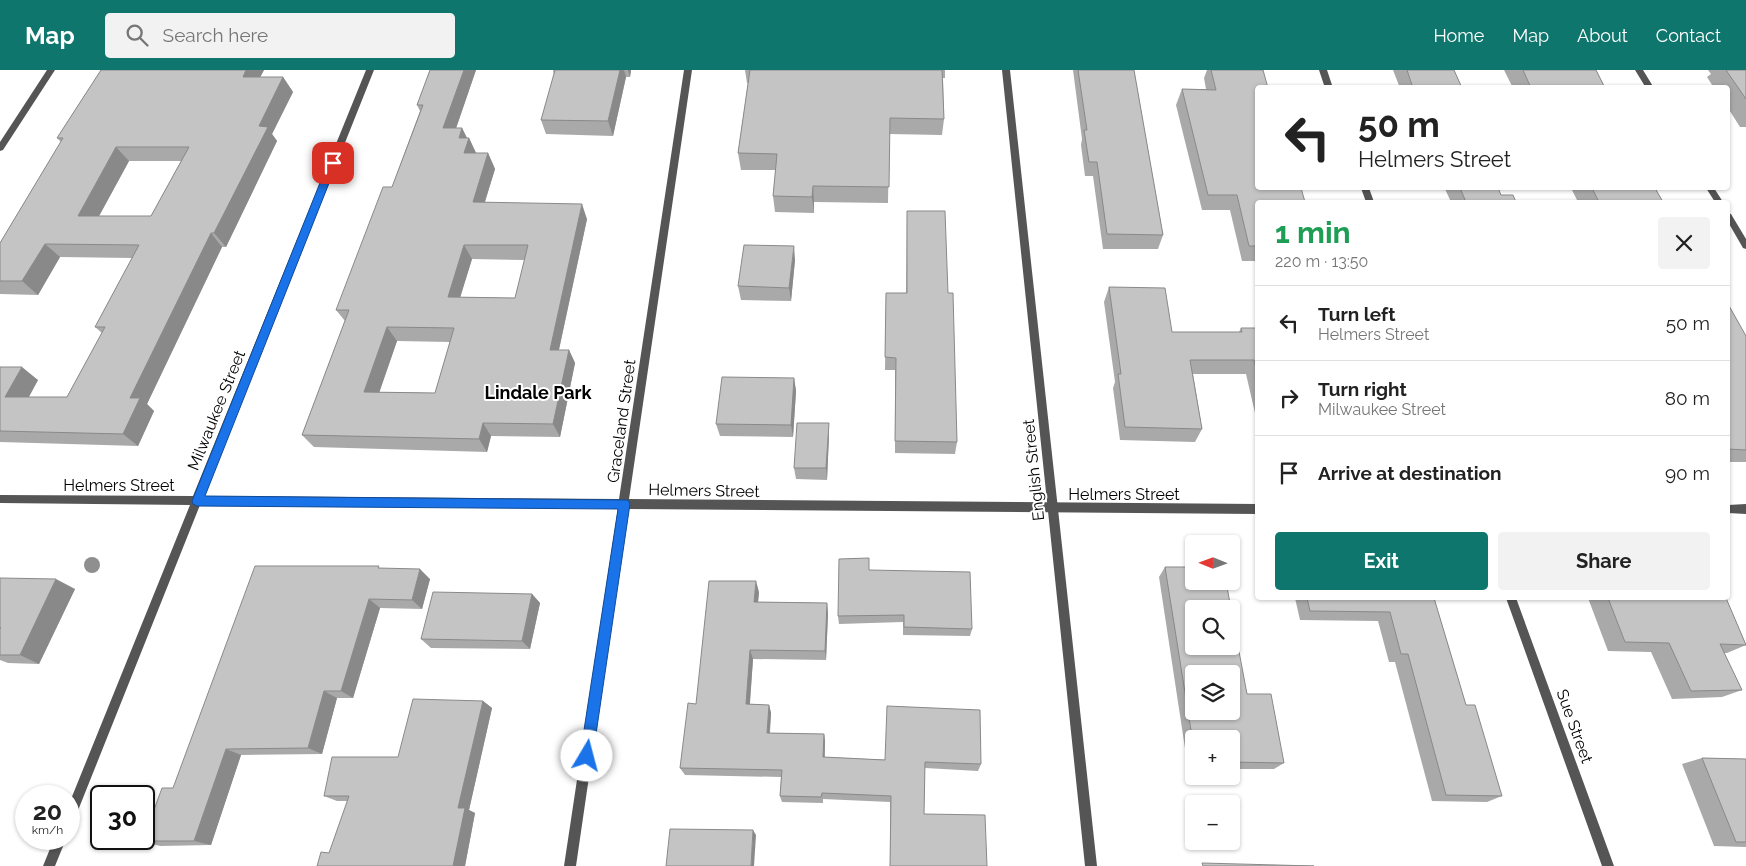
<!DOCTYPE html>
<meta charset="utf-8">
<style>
:root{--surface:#fff;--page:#f2f2f2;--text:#222;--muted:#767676;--line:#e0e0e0;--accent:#0f766e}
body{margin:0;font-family:Raleway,sans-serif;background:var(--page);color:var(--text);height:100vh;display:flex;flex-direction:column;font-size:19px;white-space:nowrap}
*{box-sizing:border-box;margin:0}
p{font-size:16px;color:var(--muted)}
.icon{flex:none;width:28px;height:28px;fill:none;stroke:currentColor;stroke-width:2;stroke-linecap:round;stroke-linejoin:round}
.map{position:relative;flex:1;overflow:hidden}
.details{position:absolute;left:1255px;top:130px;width:475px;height:400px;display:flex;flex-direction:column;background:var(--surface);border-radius:5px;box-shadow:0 1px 4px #0004}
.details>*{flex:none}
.hud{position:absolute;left:1255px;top:15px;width:475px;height:105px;border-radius:5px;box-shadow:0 1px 4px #0004;background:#fff;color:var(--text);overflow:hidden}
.needle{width:32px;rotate:271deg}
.fabs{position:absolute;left:1185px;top:465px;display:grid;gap:10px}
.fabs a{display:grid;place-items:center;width:55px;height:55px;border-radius:5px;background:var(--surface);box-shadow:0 1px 4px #0004;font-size:25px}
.speed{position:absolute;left:15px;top:715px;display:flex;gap:10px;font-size:25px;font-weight:700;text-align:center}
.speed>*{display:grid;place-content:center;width:65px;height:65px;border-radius:50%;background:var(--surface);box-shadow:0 1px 4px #0004;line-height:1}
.speed small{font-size:12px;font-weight:400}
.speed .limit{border:2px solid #111;border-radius:8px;background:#fff;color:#111}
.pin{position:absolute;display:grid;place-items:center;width:42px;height:42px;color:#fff;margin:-21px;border-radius:10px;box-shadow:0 2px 8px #0006}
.me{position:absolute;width:55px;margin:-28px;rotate:8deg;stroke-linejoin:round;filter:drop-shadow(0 0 4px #0008)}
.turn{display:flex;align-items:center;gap:18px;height:105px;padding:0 20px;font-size:22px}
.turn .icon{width:65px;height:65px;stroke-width:2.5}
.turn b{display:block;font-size:35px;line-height:42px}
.round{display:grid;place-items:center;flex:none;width:52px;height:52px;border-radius:5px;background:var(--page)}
.head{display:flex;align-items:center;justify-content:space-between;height:85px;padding:0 20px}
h1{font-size:30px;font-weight:700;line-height:38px;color:#1e9e55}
.primary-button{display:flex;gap:10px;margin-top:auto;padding:10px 20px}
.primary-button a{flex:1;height:58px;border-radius:5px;background:var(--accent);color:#fff;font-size:20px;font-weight:700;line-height:58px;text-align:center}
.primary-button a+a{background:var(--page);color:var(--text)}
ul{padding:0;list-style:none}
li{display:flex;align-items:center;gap:15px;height:75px;padding:0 20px;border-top:1px solid var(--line)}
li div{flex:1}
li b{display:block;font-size:19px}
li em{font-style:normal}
header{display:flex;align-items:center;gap:30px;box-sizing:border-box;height:70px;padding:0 25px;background:var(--accent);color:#fff}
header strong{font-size:24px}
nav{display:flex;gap:28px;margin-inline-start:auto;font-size:18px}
.search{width:350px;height:45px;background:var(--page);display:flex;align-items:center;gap:12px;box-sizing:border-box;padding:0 18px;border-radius:5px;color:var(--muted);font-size:19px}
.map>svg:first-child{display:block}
</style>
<header>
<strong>Map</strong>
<div class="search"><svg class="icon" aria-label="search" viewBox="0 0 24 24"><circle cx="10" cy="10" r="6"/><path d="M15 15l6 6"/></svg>Search here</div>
<nav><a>Home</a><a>Map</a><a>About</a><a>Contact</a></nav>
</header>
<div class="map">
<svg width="1746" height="796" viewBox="0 0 1746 796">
<rect width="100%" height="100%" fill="#fff"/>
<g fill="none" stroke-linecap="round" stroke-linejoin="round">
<path fill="#555" fill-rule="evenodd" d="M47,0H55L3,80L0,81V72Z
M366,0H374L204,426L619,429L684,0H692L629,429L1258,434V444L628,439L576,796H564L618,438L200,435L75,748L73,752L69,754V734L190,435L0,433V425L193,426Z
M1319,0H1327L1333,18H1325Z
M1635,0H1643L1654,18H1646Z
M1361,118H1369L1374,132H1366Z
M1706,118H1714L1723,132H1715Z
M1728,143L1731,144L1746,169V179L1743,178L1728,152Z
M1746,434V444L1728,443V435Z
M1506,528H1516L1614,796H1602Z
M54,769H66L55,796H43Z"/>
<path fill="#555" fill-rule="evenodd" d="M1002,0H1010L1097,796H1085Z"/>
</g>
<circle fill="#8f8f8f" cx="92" cy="495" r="8"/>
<path fill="#a9a9a9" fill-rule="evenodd" d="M101,0H264L260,7H283L293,22L272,64L277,71L226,177H222L147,334L154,341L138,376L0,372V297L38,310L29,327H67L102,263L95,257L132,188L60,187L38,225L0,224V173L61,72L57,68ZM129,91H181L151,146H99Z
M430,0H476L456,58H462L467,68H469L476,83H488L495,99L485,132L587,149L559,280H569L575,293L560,367L491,366L487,382L314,377L302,365L345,251L336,240L392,117L420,41L417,35ZM472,189L525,190L515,228L460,227ZM397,271L450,272L435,323L379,322Z
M553,0H631L630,7H626L613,66L546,64L541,50L554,5Z
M745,0H945V8H943L944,49L942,65L889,64L888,133L814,132V143L775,142L773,126L776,100H741L738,83L748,13H747Z
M1073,0H1134L1163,165L1158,179H1103L1093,106H1085L1081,75L1082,69Z
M1207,0H1263L1258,132V191H1242L1230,140H1202L1176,35L1182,19H1206L1204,8Z
M1393,0H1454L1462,18H1400Z
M1504,0H1596L1605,18H1513Z
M1708,0H1746V57H1740L1728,38V18H1714L1707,7L1711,4Z
M1437,118H1498L1501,125L1516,132H1451L1445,119H1437Z
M1571,118H1655L1663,132H1578Z
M907,141L948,223L957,372L955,384L895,383V300H885L886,223H906Z
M795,190L791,231L741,230L738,216Z
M1109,217L1172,262H1239L1241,258H1258V356L1246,304H1193L1202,359L1195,372L1120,370L1113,318L1115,312L1104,232Z
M1728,234L1746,266V392H1728Z
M794,308L796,321L793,367L720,366L716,354Z
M829,365L827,410L796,409L794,398Z
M1165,497L1247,624L1284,693L1274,699H1231V669H1194V698H1188L1159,507Z
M381,498L430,509L422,539L380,538L353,628H337L322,684L241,685L211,775L160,776L142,771L173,718Z
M869,500L972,559L970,566L903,565V552L839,554L838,546Z
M0,508L75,519L39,594L8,593L0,590Z
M759,522L758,532L827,533L828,544L826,590L753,589L750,634L769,635L771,643L770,663L824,664L825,671V687L981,694L978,701L925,698L924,744L987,796H890V732L823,729V733L782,732L780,726L781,707L685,705L680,698L696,634Z
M532,524L540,533L530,579L431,578L421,569Z
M1295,528H1434L1466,635L1502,726L1487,732L1432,731L1395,592H1389L1378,551L1300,550Z
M1588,528H1726L1746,575L1727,583H1724L1742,620L1722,627L1672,629L1651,582L1608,581Z
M483,631L492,638L469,740L475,743L465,796H317L329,783L348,731H337L324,726L398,687Z
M1702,688L1746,689V777L1714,776L1682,694Z"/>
<path fill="#898989" d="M246,0H264L253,21L243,7Z
M464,0H476L451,73L443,58Z
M620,0H624L626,7L613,66L608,51Z
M628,0H631L630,7Z
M283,7L293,22L272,64L277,71L226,177L214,163L259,56Z
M462,58L468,70L469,68L476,83H464L459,68Z
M116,77L129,91L92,159L78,146Z
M488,83L495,99L480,147L473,132Z
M813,116L814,132V143L812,127Z
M582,134L587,149L556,293L550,280Z
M211,163L222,177L147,334L154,341L138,376L123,364L130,328Z
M45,174L60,187L38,225L22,211Z
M464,175L472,189L456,241L448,227Z
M794,176L795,190L791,231L789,218Z
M387,257L397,271L375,335L364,322Z
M569,280L575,293L560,367L553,354Z
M22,297L38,310L22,339L5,327Z
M794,308L796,321L793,367L791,355Z
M483,353L491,366L487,382L479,369Z
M829,353V365L827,410L826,398Z
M420,499L430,509L422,539L412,530Z
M56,509L75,519L39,594L20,585Z
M756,511L759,522L757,542L754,532Z
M532,524L540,533L530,579L522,571Z
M369,529L380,538L353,628L341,621Z
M827,533L828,544L826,590L825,581Z
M750,580L753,589L749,643L746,634Z
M324,621L337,628L322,684L308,678Z
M483,631L492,638L469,740L475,743L465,796H453L458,738Z
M769,635L771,643L769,670L767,663Z
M824,664L825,671L824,694L823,687Z
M226,679L241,685L211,775L194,771Z
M753,760L756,765L754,796H751Z"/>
<path fill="#c4c4c4" stroke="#898989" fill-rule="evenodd" d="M101,0H246L243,7H283L259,56L268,57L214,163H211L130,328H140L123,364L0,361V297H22L5,327H67L105,257H95L139,175L45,174L22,211H0V173L63,68H57ZM116,77H189L151,146H78Z
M430,0H464L443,58H462L459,68H469L464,83H488L473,132L582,134L550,280H569L553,354L483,353L479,369L302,365L349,240H336L383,117H392L423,35H417ZM464,175H528L515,228L448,227ZM387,257L454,258L435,323L364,322Z
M555,0H620L608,51L541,50Z
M750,0H942L944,49L890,48L889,117L813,116L812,127L773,126L777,84L738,83Z
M1078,0H1134L1163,165L1107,164L1097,92H1089L1084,60H1087Z
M1211,0H1263L1268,18H1258V118H1301L1305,132H1258V176H1249L1237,125H1208L1182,19L1216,20Z
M1407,0H1454L1462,18H1413Z
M1523,0H1596L1605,18H1531Z
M1726,0H1746V29Z
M1460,118H1498L1501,125H1513L1516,132H1466Z
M1592,118H1655L1663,132H1599Z
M907,141H945L948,223H953L957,372L895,371L896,288L885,287L886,223H907Z
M744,175L794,176L789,218L738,216Z
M1109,217L1165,218L1172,262H1242L1241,258H1258V306L1254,290H1190L1202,359L1125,357L1118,304H1121Z
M1728,234L1746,266V380L1728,379Z
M722,307L794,308L791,355L716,354Z
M797,353H829L826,398H794Z
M869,488V500L970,502L972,559L904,557V545L838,546L839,489Z
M255,496H379L378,498L420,499L412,530L369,529L341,621H324L308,678L226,679L194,771H142L144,769V767L162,718H173Z
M1165,497H1194V511H1226L1231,539H1194V576H1231V539L1247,624H1271L1284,693L1231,692V669H1194V679ZM1194,604H1231V641H1194Z
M0,508L56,509L20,585H0V559L1,558H0Z
M709,511H756L754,532L827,533L825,581L750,580L746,634L769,635L767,663L824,664L823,687L885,690L887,636L980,640L981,694L925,692L924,744L985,745L987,796H890L891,726L822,723L821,727L780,726L782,700L680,698L688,633L696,634Z
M433,522L532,524L522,571L421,569Z
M1307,528H1434L1466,635H1475L1502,726L1446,725L1408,584H1401L1390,542L1310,541Z
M1608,528H1726L1746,575L1720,574L1742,620L1691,621L1669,573L1625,572Z
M413,629L483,631L458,738H465L453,796H317L321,782L329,783L349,726H324L332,687H398Z
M1702,688L1746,689V772H1736Z
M670,759L753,760L751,796H666Z
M1202,793L1314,796H1203Z"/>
<path fill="#1a73e8" stroke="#114b97" d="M333,89L337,93L205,426L628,430L630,434L592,691L587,693L582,691L580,686L618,439L197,436L193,434L192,431L328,93Z"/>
<g text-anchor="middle" stroke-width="4" stroke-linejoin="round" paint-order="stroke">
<g font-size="16" fill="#000" stroke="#fff">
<text transform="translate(216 340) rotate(-68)" y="6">Milwaukee Street</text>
<text transform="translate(621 351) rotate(-82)" y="6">Graceland Street</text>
<text transform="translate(1033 400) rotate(-96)" y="6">English Street</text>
<text x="119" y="421">Helmers Street</text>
<text transform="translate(704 420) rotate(1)" y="6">Helmers Street</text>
<text x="1124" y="430">Helmers Street</text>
<text transform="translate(1575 656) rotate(70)" y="6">Sue Street</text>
</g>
<g font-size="18" font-weight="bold" fill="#000" stroke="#fff">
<text x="538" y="329">Lindale Park</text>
</g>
</g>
</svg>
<div class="fabs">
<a><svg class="needle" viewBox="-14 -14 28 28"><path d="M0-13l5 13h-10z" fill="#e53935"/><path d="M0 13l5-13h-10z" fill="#767676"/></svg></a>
<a><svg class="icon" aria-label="search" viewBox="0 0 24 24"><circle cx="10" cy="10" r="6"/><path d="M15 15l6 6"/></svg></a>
<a><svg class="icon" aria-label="layers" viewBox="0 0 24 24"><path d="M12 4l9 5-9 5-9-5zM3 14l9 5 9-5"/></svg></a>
<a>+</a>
<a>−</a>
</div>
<div class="speed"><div>20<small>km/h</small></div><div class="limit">30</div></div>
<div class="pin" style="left:333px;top:93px;background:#d93025"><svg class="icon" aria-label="arrive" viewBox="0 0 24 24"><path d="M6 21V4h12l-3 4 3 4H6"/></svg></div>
<svg class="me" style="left:587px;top:686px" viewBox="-20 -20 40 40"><circle r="19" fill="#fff"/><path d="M0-13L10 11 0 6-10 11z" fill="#1a73e8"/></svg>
<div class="hud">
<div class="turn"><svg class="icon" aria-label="left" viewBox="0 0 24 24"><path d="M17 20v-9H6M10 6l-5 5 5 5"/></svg><div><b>50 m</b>Helmers Street</div></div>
</div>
<section class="details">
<div class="head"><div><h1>1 min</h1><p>220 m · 13:50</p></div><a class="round"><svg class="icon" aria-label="close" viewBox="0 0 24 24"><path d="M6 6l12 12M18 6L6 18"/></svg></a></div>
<ul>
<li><svg class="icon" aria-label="left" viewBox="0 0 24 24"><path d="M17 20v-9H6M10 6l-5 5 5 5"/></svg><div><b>Turn left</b><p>Helmers Street</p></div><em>50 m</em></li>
<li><svg class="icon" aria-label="right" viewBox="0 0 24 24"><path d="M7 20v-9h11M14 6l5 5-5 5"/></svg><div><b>Turn right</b><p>Milwaukee Street</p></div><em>80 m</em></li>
<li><svg class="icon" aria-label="arrive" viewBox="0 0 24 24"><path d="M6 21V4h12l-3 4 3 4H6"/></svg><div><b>Arrive at destination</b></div><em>90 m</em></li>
</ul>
<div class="primary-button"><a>Exit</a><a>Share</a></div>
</section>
</div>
